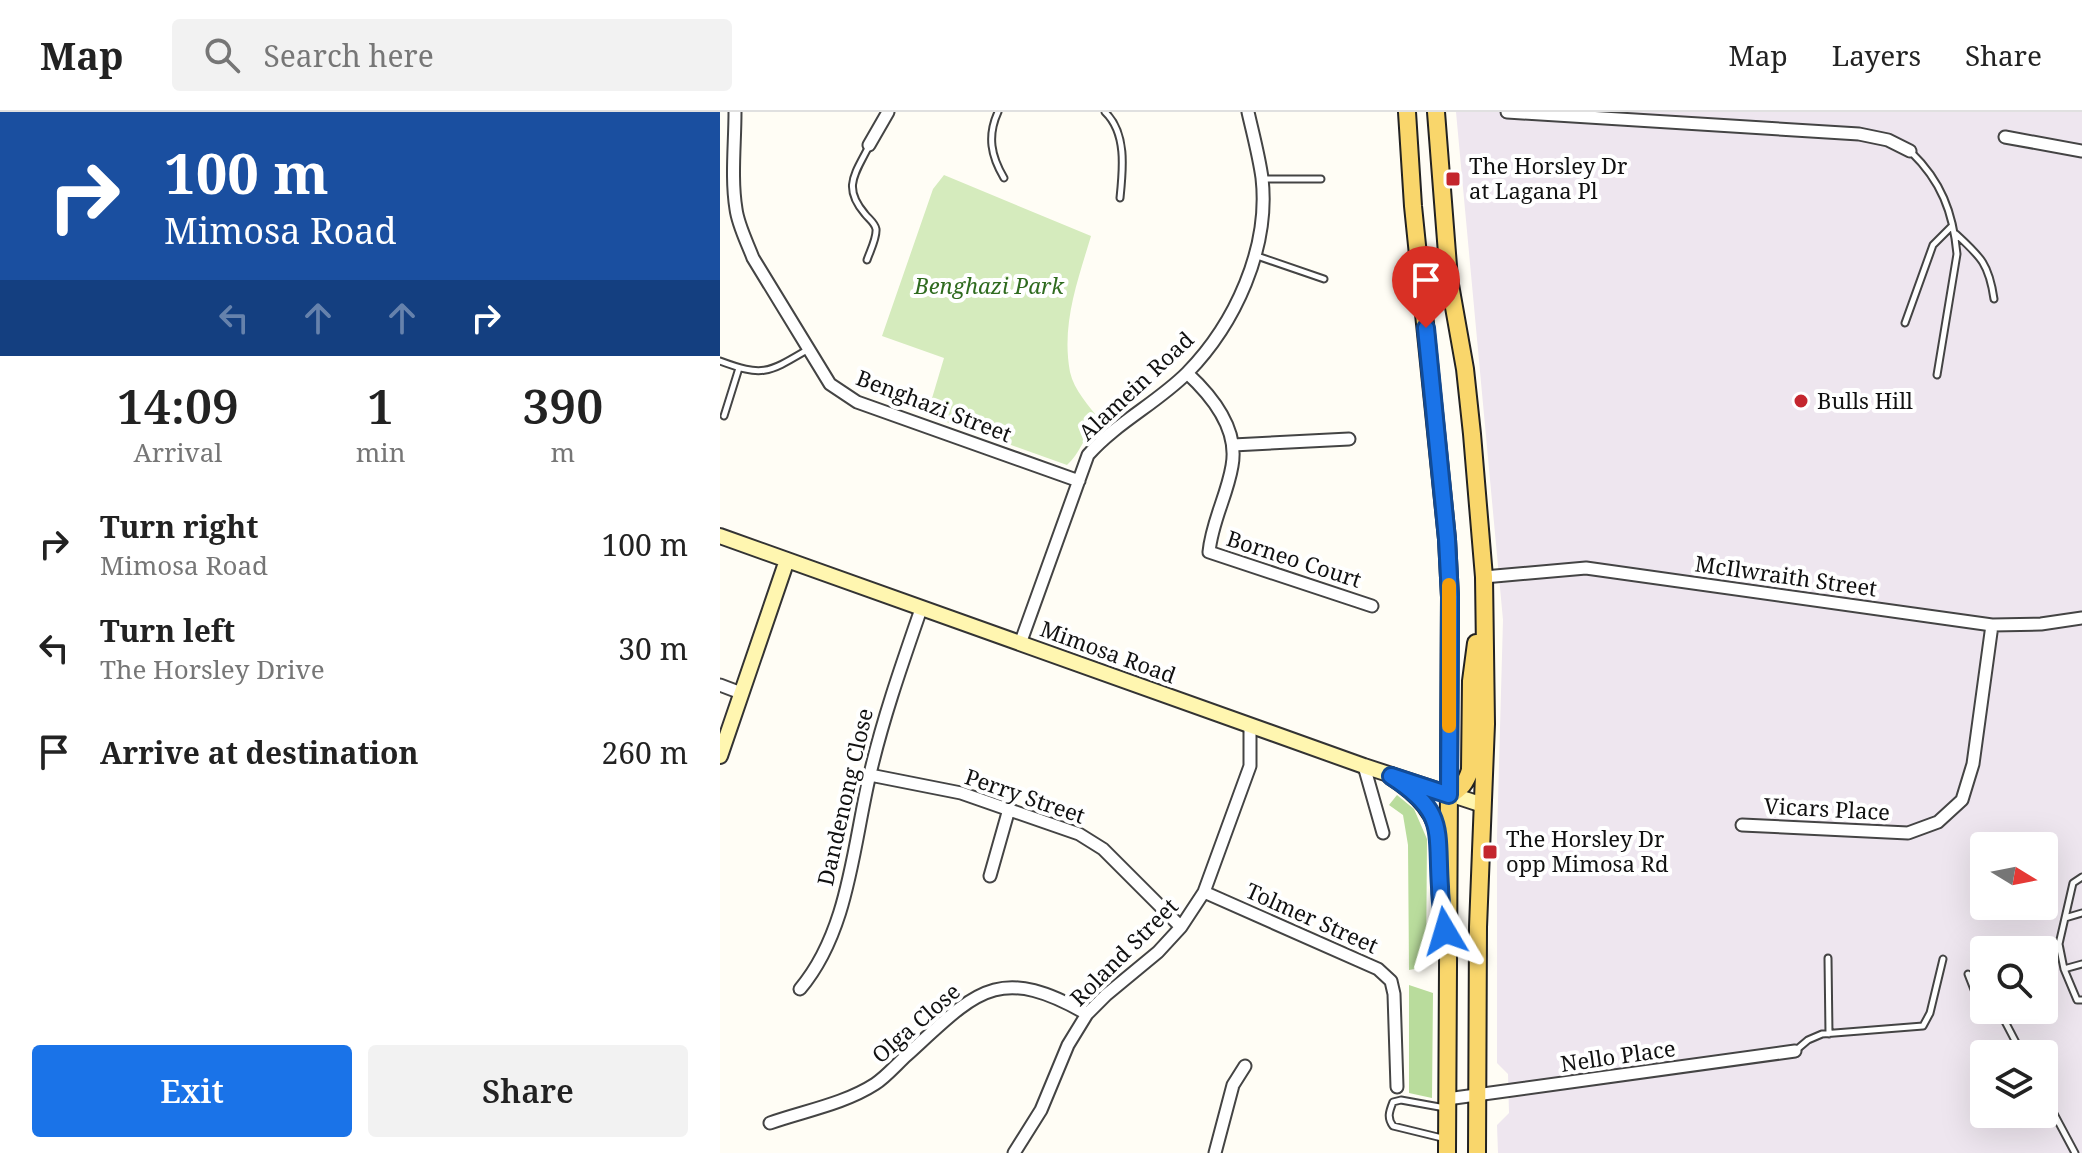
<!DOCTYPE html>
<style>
:root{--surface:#fff;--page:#f2f2f2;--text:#222;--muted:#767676;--line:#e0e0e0;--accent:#1a73e8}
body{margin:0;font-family:"Noto Serif",serif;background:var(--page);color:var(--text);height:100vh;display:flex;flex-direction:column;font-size:30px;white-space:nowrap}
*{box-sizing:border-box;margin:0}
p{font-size:26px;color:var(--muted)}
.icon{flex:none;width:44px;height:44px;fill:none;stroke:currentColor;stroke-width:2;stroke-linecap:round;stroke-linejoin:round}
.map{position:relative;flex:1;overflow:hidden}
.details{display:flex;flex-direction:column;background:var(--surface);width:720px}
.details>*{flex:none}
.top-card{background:#1a4fa0;color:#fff;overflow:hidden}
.needle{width:52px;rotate:100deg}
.controls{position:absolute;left:1250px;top:720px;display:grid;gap:16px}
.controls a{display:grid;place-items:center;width:88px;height:88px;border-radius:8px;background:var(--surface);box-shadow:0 8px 32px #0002;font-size:40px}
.pin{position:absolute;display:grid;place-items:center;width:68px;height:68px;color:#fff;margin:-82px -34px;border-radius:50% 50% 50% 0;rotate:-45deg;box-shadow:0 0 8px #0007}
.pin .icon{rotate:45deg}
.me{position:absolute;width:88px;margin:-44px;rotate:353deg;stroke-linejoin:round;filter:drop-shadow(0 0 6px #0008)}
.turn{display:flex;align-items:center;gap:28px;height:168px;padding:0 32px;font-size:36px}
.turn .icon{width:104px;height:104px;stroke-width:2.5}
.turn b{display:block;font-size:56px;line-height:68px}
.lanes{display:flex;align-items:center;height:76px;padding:0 32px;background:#0003;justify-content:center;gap:40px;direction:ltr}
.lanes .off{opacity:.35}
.eta{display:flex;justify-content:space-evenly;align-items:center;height:136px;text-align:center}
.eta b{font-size:48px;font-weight:600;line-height:56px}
.action{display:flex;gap:16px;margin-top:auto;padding:16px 32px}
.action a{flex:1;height:92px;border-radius:8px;background:var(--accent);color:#fff;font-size:32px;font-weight:600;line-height:92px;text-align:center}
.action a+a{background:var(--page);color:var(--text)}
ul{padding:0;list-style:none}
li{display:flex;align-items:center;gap:24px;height:104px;padding:0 32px}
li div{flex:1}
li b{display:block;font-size:30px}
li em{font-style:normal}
header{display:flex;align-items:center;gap:48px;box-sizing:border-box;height:112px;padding:0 40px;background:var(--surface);border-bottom:2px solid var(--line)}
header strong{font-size:38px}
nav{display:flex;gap:44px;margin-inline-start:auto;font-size:28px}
.search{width:560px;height:72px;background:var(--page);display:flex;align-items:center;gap:20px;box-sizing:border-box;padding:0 28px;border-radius:8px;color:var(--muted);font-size:30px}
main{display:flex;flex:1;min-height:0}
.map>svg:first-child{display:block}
</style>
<header>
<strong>Map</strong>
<div class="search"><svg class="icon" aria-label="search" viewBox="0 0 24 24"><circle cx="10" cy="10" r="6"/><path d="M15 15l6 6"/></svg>Search here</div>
<nav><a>Map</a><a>Layers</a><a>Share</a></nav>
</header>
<main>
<section class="details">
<div class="top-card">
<div class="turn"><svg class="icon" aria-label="right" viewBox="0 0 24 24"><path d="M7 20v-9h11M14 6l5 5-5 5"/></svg><div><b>100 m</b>Mimosa Road</div></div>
<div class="lanes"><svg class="icon off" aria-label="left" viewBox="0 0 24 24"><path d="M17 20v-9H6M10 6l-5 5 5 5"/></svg><svg class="icon off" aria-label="ahead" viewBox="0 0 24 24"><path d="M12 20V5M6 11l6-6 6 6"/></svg><svg class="icon off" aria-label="ahead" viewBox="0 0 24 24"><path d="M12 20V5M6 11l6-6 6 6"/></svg><svg class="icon" aria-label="right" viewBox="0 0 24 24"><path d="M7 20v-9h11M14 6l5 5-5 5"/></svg></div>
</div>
<div class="eta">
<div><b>14:09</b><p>Arrival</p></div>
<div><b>1</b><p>min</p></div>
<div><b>390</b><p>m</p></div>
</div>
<ul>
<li><svg class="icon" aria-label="right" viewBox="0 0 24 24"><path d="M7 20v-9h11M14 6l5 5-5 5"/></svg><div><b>Turn right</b><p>Mimosa Road</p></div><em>100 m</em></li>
<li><svg class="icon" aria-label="left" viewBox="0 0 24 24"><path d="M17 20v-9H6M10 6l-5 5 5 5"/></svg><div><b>Turn left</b><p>The Horsley Drive</p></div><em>30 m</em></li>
<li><svg class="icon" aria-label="arrive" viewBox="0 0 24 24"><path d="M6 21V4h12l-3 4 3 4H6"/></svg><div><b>Arrive at destination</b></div><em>260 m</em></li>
</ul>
<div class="action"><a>Exit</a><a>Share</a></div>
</section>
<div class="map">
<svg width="1362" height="1041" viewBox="0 0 1362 1041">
<rect width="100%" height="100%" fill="#fffdf5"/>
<path fill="#eee6ef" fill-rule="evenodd" d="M736,0H1362V1041H778L777,1013L789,1001L788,962L777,951V724L783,508ZM1264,734H1324V794H1264ZM1264,838H1324V898H1264ZM1264,942H1324V1002H1264Z"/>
<path fill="#d5ebbd" d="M224,63L371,124C358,168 341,212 350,260C354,278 369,294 380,308C364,323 360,342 347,353L207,303L224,246L162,224L213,77Z"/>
<path fill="#b9dc9c" d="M677,683L694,697L707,727L706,855L689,858L688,733L683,703L669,693Z
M689,873L713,881L712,986L689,981Z"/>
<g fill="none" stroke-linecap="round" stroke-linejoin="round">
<defs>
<path id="lane" d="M278,0C267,24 271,44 284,66
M385,0C407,21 403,57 400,86
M1191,40C1221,69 1233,100 1237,142L1217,263
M543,67H601
M1236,122C1261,145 1269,152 1274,187
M537,144L604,167
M147,148C150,139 157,126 156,117C155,111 149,107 145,102C122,75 135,62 149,34
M1185,211L1213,133L1232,114
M0,249C43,265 48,261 87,238
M4,304L19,256
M1345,806L1362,801
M1108,846L1109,922
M1362,852L1344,857L1357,888H1362
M1344,857L1339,832L1353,771L1362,765
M1248,862L1257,885L1264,889
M1279,898L1302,942
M1075,939L1088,928L1102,922L1203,914L1210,901L1223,847
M1324,983L1355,1041
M722,1026L673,1014C667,1006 669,1000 673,990L681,988L725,996"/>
<path id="street" d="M15,0C15,32 11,66 16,97C18,113 27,130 33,146L110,272L137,290L359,369
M787,0L1139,22L1168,28L1190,39
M1285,25L1362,39
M149,33L168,0
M467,261C492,284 519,317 512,354C507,384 492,409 489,440L652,494
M513,333L629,327
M764,465L866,456L1272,513L1321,512L1362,506
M300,532L368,343C396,311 437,291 467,261C515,212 550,136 542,66C539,44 533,22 528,0
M0,573L21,581
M644,654L663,721
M150,663L241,681L359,722L383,737L461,815
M1022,713L1188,721L1218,710L1242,688L1253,652L1272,513
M270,764L289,697
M484,780L658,857L671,869L674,882L677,975
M80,877C129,819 133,733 150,662C163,606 182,552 201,497
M727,987L1075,939
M50,1011C84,999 124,992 155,972C166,965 176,953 187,943C255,881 277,850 367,902
M294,1041L321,998L348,933L367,902L386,883L438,840L461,815L484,780L530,654V614
M495,1041L513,973L525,954"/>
<path id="secondary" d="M0,424L644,654L763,693
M0,644L67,448"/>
<path id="primary" d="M687,0L693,94L727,427L730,485L727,1041
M716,0L729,167L745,257L752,322L764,465L766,612L758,815L757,1041
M671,664C696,680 720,702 720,735
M729,683C741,677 746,671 750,658L751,569L756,531"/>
</defs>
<use href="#lane" stroke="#444" stroke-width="9"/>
<use href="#street" stroke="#444" stroke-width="15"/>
<use href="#secondary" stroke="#333" stroke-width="18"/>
<use href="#primary" stroke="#222" stroke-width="20"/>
<use href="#lane" stroke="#fff" stroke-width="5"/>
<use href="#street" stroke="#fff" stroke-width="11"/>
<use href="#secondary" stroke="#fff6b0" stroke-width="14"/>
<use href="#primary" stroke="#f9d66b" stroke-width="16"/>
</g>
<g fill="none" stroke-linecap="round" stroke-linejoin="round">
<defs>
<path id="route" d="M706,216L727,427L730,485L729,683L671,664C727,700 716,717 720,775C720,790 723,805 725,819"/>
</defs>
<use href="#route" stroke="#114b97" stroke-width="20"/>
<use href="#route" stroke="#1a73e8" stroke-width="14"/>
<path stroke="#f59e0b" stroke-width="14" d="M729,614V473"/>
</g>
<g fill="#c4262e" stroke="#fff" stroke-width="3">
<rect x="725" y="59" width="16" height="16" rx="4"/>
<circle cx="1081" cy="289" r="8"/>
<rect x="762" y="732" width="16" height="16" rx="4"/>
</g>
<g text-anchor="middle" stroke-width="8" stroke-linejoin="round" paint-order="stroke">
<g font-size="22" fill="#111" stroke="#fff" text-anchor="start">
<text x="749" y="62">The Horsley Dr<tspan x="749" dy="25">at Lagana Pl</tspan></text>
<text x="1097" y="297">Bulls Hill</text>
<text x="786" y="735">The Horsley Dr<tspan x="786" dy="25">opp Mimosa Rd</tspan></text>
</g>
<g font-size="22" font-style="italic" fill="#2f6b1f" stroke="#fff">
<text x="269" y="182">Benghazi Park</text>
</g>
<g font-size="22" fill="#111" stroke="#fff">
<text transform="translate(416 274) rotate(-43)" y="8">Alamein Road</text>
<text transform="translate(214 294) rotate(21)" y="8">Benghazi Street</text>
<text transform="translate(574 447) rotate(18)" y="8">Borneo Court</text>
<text transform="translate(1066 464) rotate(8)" y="8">McIlwraith Street</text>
<text transform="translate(388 540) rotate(20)" y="8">Mimosa Road</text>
<text transform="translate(305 684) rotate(19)" y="8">Perry Street</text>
<text transform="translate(125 685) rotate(-77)" y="8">Dandenong Close</text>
<text transform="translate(1107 697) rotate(3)" y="8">Vicars Place</text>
<text transform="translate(592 806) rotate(24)" y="8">Tolmer Street</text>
<text transform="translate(404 840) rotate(-45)" y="8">Roland Street</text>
<text transform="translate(196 911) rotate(-41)" y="8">Olga Close</text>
<text transform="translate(898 944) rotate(-8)" y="8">Nello Place</text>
</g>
</g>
</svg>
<div class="controls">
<a><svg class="needle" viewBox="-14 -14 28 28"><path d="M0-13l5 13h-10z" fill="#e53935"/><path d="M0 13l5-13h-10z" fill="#767676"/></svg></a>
<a><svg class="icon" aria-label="search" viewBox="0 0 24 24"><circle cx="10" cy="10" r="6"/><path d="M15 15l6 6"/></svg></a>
<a><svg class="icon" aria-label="layers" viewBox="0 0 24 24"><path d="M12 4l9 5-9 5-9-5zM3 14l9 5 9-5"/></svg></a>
</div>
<div class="pin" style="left:706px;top:216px;background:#d93025"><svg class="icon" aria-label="arrive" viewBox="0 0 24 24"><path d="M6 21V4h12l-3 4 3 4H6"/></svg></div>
<svg class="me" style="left:725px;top:819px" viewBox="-20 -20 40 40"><path d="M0-17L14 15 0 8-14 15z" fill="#1a73e8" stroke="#fff" stroke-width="4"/></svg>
</div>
</main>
